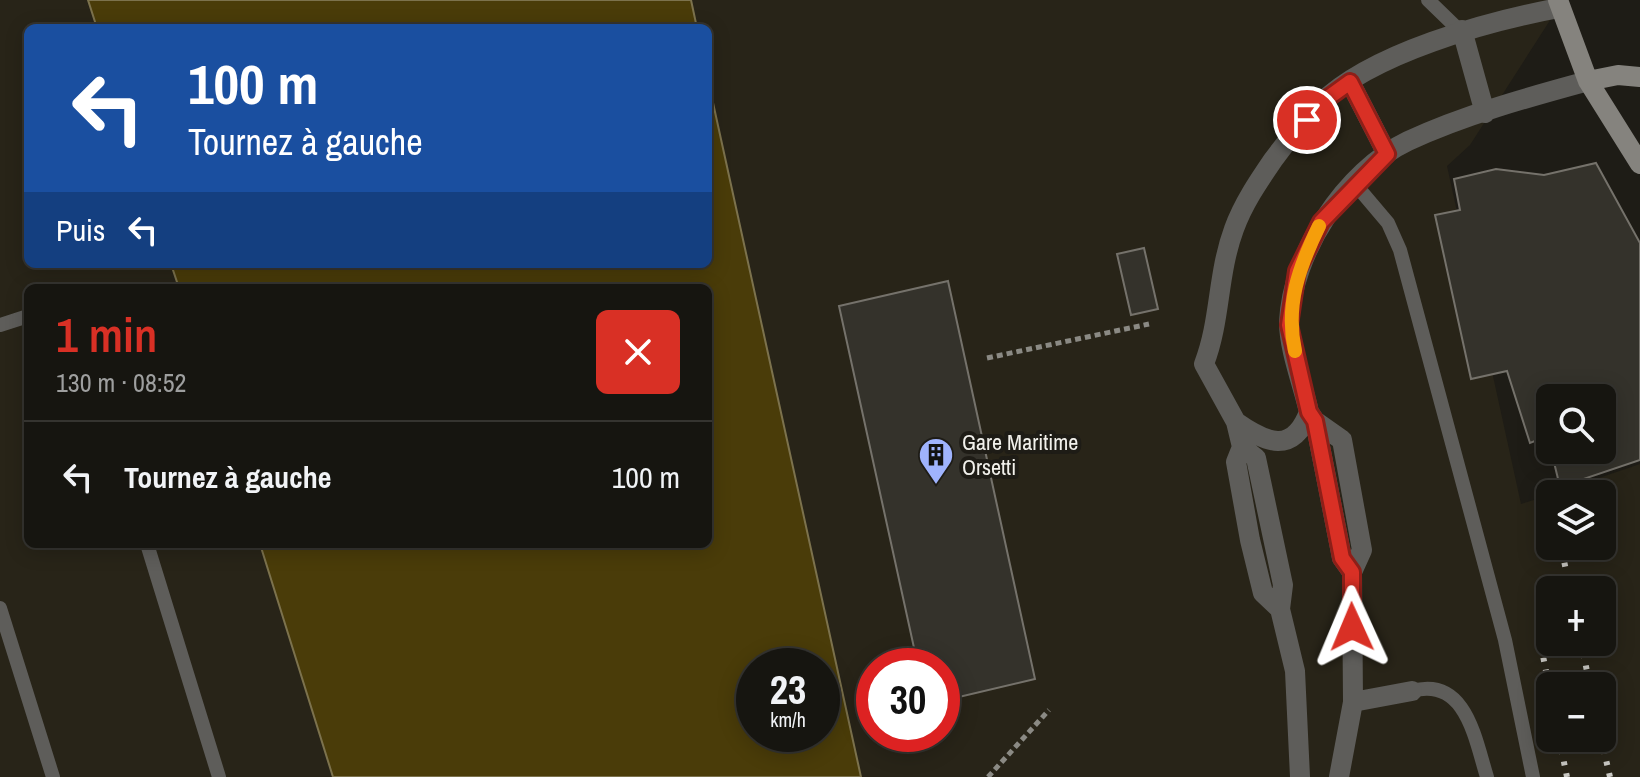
<!DOCTYPE html>
<html lang="fr">
<meta charset="utf-8">
<style>
:root{--surface:#161510;--page:#23221e;--text:#f1f3f6;--muted:#9e9f9f;--line:#353430;--accent:#d93025}
body{margin:0;font-family:"Archivo Narrow",sans-serif;background:var(--page);color:var(--text);height:100vh;display:flex;flex-direction:column;font-size:30px;white-space:nowrap}
*{box-sizing:border-box;margin:0}
p{font-size:26px;color:var(--muted)}
.icon{flex:none;width:44px;height:44px;fill:none;stroke:currentColor;stroke-width:2;stroke-linecap:round;stroke-linejoin:round}
.map{position:relative;flex:1;overflow:hidden}
.panel{position:absolute;left:24px;top:284px;width:688px;height:264px;display:flex;flex-direction:column;background:var(--surface);border-radius:12px;box-shadow:0 4px 20px #0003,0 0 0 2px var(--line)}
.panel>*{flex:none}
.banner{position:absolute;left:24px;top:24px;width:688px;height:244px;border-radius:12px;box-shadow:0 4px 20px #0003,0 0 0 2px var(--line);background:#1a4fa0;color:#fff;overflow:hidden}
.tools{position:absolute;left:1536px;top:384px;display:grid;gap:16px}
.tools a{display:grid;place-items:center;width:80px;height:80px;border-radius:12px;background:var(--surface);box-shadow:0 4px 20px #0003,0 0 0 2px var(--line);font-size:40px}
.speed{position:absolute;left:736px;top:648px;display:flex;gap:16px;font-size:40px;font-weight:700;text-align:center}
.speed>*{display:grid;place-content:center;width:104px;height:104px;border-radius:50%;background:var(--surface);box-shadow:0 4px 20px #0003,0 0 0 2px var(--line);line-height:1}
.speed small{font-size:20px;font-weight:400}
.speed .limit{border:12px solid #d22;background:#fff;color:#111}
.pin{position:absolute;display:grid;place-items:center;width:68px;height:68px;color:#fff;margin:-34px;border:4px solid #fff;border-radius:50%;box-shadow:0 2px 8px #0007}
.me{position:absolute;width:88px;margin:-44px;rotate:359deg;stroke-linejoin:round;filter:drop-shadow(0 0 6px #0008)}
.turn{display:flex;align-items:center;gap:28px;height:168px;padding:0 32px;font-size:36px}
.turn .icon{width:104px;height:104px;stroke-width:2.5}
.turn b{display:block;font-size:56px;line-height:68px}
.then{display:flex;align-items:center;height:76px;padding:0 32px;background:#0003;gap:16px;font-size:30px}
.round{display:grid;place-items:center;flex:none;width:84px;height:84px;border-radius:12px;background:var(--page)}
.headline{display:flex;align-items:center;justify-content:space-between;height:136px;padding:0 32px}
h1{font-size:48px;font-weight:600;line-height:60px;color:var(--accent)}
ul{padding:0;list-style:none}
li{display:flex;align-items:center;gap:24px;height:112px;padding:0 32px;border-top:2px solid var(--line)}
li div{flex:1}
li b{display:block;font-size:30px}
li em{font-style:normal}
.map>svg:first-child{display:block}
</style>
<div class="map">
<svg width="1640" height="777" viewBox="0 0 1640 777">
<rect width="100%" height="100%" fill="#1e1c16"/>
<path fill="#282418" fill-rule="evenodd" d="M0,0H88L97,28H28V264H171L179,288H28V544H260L333,777H0Z
M691,0H1563L1470,145L1447,166L1521,504L1550,495V546H1602V494H1552L1640,464V777H861L708,80V28H697ZM1550,590H1602V642H1550ZM874,666H942V734H874ZM1550,686H1602V738H1550Z"/>
<path fill="#4a3c09" stroke="#7c724d" stroke-width="2" fill-rule="evenodd" d="M88,0H691L697,28H97Z
M708,80L861,777H333L260,544H708V288H179L171,264H708ZM754,666H822V734H754Z"/>
<path fill="#34322b" stroke="#75726b" stroke-width="2" d="M1596,163L1640,243V460L1560,487L1551,450H1602V398H1550V435L1530,443L1507,371L1471,379L1435,215L1460,210L1454,179L1496,169L1544,175Z
M1144,248L1158,309L1131,315L1117,254Z
M948,281L1035,679L942,701V666H918L839,306Z"/>
<g fill="none" stroke-linecap="round" stroke-linejoin="round">
<path stroke="#8b8a84" stroke-width="5" stroke-dasharray="6 4" stroke-linecap="butt" d="M987,358L1149,324
M988,777L1049,710"/>
<path stroke="#5e5d5a" stroke-width="14" d="M1428,0L1459,30
M1355,184L1388,223L1400,250L1505,640L1533,777
M0,325L28,316
M147,544L219,777
M0,608L53,777
M1412,691C1466,676 1475,739 1487,777"/>
<path stroke="#5e5d5a" stroke-width="20" d="M1462,30L1485,113
M1350,82L1387,154
M1315,421L1342,440L1362,550L1352,572L1353,702L1339,777
M1236,422C1266,443 1293,455 1309,412
M1242,447L1256,458L1283,585L1280,609
M1352,572L1342,558L1315,421L1309,412C1303,385 1289,350 1289,322C1292,253 1345,171 1408,141C1464,115 1529,97 1588,81
M1353,702L1412,691
M1300,777L1295,671L1280,609L1263,593L1250,540L1236,462L1242,447L1236,422L1204,364C1221,320 1217,275 1234,229C1243,204 1258,182 1273,160C1287,141 1303,121 1320,104C1371,53 1489,21 1559,8"/>
<path stroke="#85837e" stroke-width="20" d="M1558,0L1588,81L1640,164
M1588,81L1618,75L1640,77"/>
<path stroke="#cac9c4" stroke-width="6" stroke-dasharray="4 8" stroke-linecap="butt" d="M1562,551L1570,590
M1581,642L1590,686
M1541,646L1550,691
M1559,738L1567,777
M1601,738L1610,777"/>
</g>
<g fill="none" stroke-linecap="round" stroke-linejoin="round">
<defs>
<path id="route" d="M1307,120L1321,103L1350,82L1387,154L1321,222L1297,271L1289,325L1309,412L1315,421L1342,558L1352,572V627"/>
</defs>
<use href="#route" stroke="#8d1f18" stroke-width="20"/>
<use href="#route" stroke="#d93025" stroke-width="14"/>
<path stroke="#f59e0b" stroke-width="14" d="M1295,351C1285,305 1299,267 1319,226"/>
</g>
<defs>
<symbol id="building-pin" viewBox="-11 -11 22 30"><path d="M0 17L-7.5 6A9.5 9.5 0 1 1 7.5 6Z" fill="#9fb3fd" stroke="#1e1c16"/><path d="M-4-6H4V6H1V3H-1V6H-4ZM-2.5-4.3h1.7v1.8h-1.7ZM.8-4.3h1.7v1.8H.8ZM-2.5-1h1.7V.8h-1.7ZM.8-1h1.7V.8H.8Z" fill="#111"/></symbol>
</defs>
<g fill-rule="evenodd">
<use href="#building-pin" x="916" y="435" width="40" height="54"/>
</g>
<g text-anchor="middle" stroke-width="8" stroke-linejoin="round" paint-order="stroke">
<g font-size="22" fill="#f2f1ec" stroke="#1e1c16" text-anchor="start">
<text x="962" y="450">Gare Maritime<tspan x="962" dy="25">Orsetti</tspan></text>
</g>
</g>
</svg>
<div class="tools">
<a><svg class="icon" aria-label="search" viewBox="0 0 24 24"><circle cx="10" cy="10" r="6"/><path d="M15 15l6 6"/></svg></a>
<a><svg class="icon" aria-label="layers" viewBox="0 0 24 24"><path d="M12 4l9 5-9 5-9-5zM3 14l9 5 9-5"/></svg></a>
<a>+</a>
<a>−</a>
</div>
<div class="speed"><div>23<small>km/h</small></div><div class="limit">30</div></div>
<div class="pin" style="left:1307px;top:120px;background:#d93025"><svg class="icon" aria-label="arrive" viewBox="0 0 24 24"><path d="M6 21V4h12l-3 4 3 4H6"/></svg></div>
<svg class="me" style="left:1352px;top:627px" viewBox="-20 -20 40 40"><path d="M0-17L14 15 0 8-14 15z" fill="#d93025" stroke="#fff" stroke-width="4"/></svg>
<div class="banner">
<div class="turn"><svg class="icon" aria-label="left" viewBox="0 0 24 24"><path d="M17 20v-9H6M10 6l-5 5 5 5"/></svg><div><b>100 m</b>Tournez à gauche</div></div>
<div class="then">Puis<svg class="icon" aria-label="left" viewBox="0 0 24 24"><path d="M17 20v-9H6M10 6l-5 5 5 5"/></svg></div>
</div>
<section class="panel">
<div class="headline"><div><h1>1 min</h1><p>130 m · 08:52</p></div><a class="round" style="background:#d93025;color:#fff"><svg class="icon" aria-label="close" viewBox="0 0 24 24"><path d="M6 6l12 12M18 6L6 18"/></svg></a></div>
<ul>
<li><svg class="icon" aria-label="left" viewBox="0 0 24 24"><path d="M17 20v-9H6M10 6l-5 5 5 5"/></svg><div><b>Tournez à gauche</b></div><em>100 m</em></li>
</ul>
</section>
</div>
